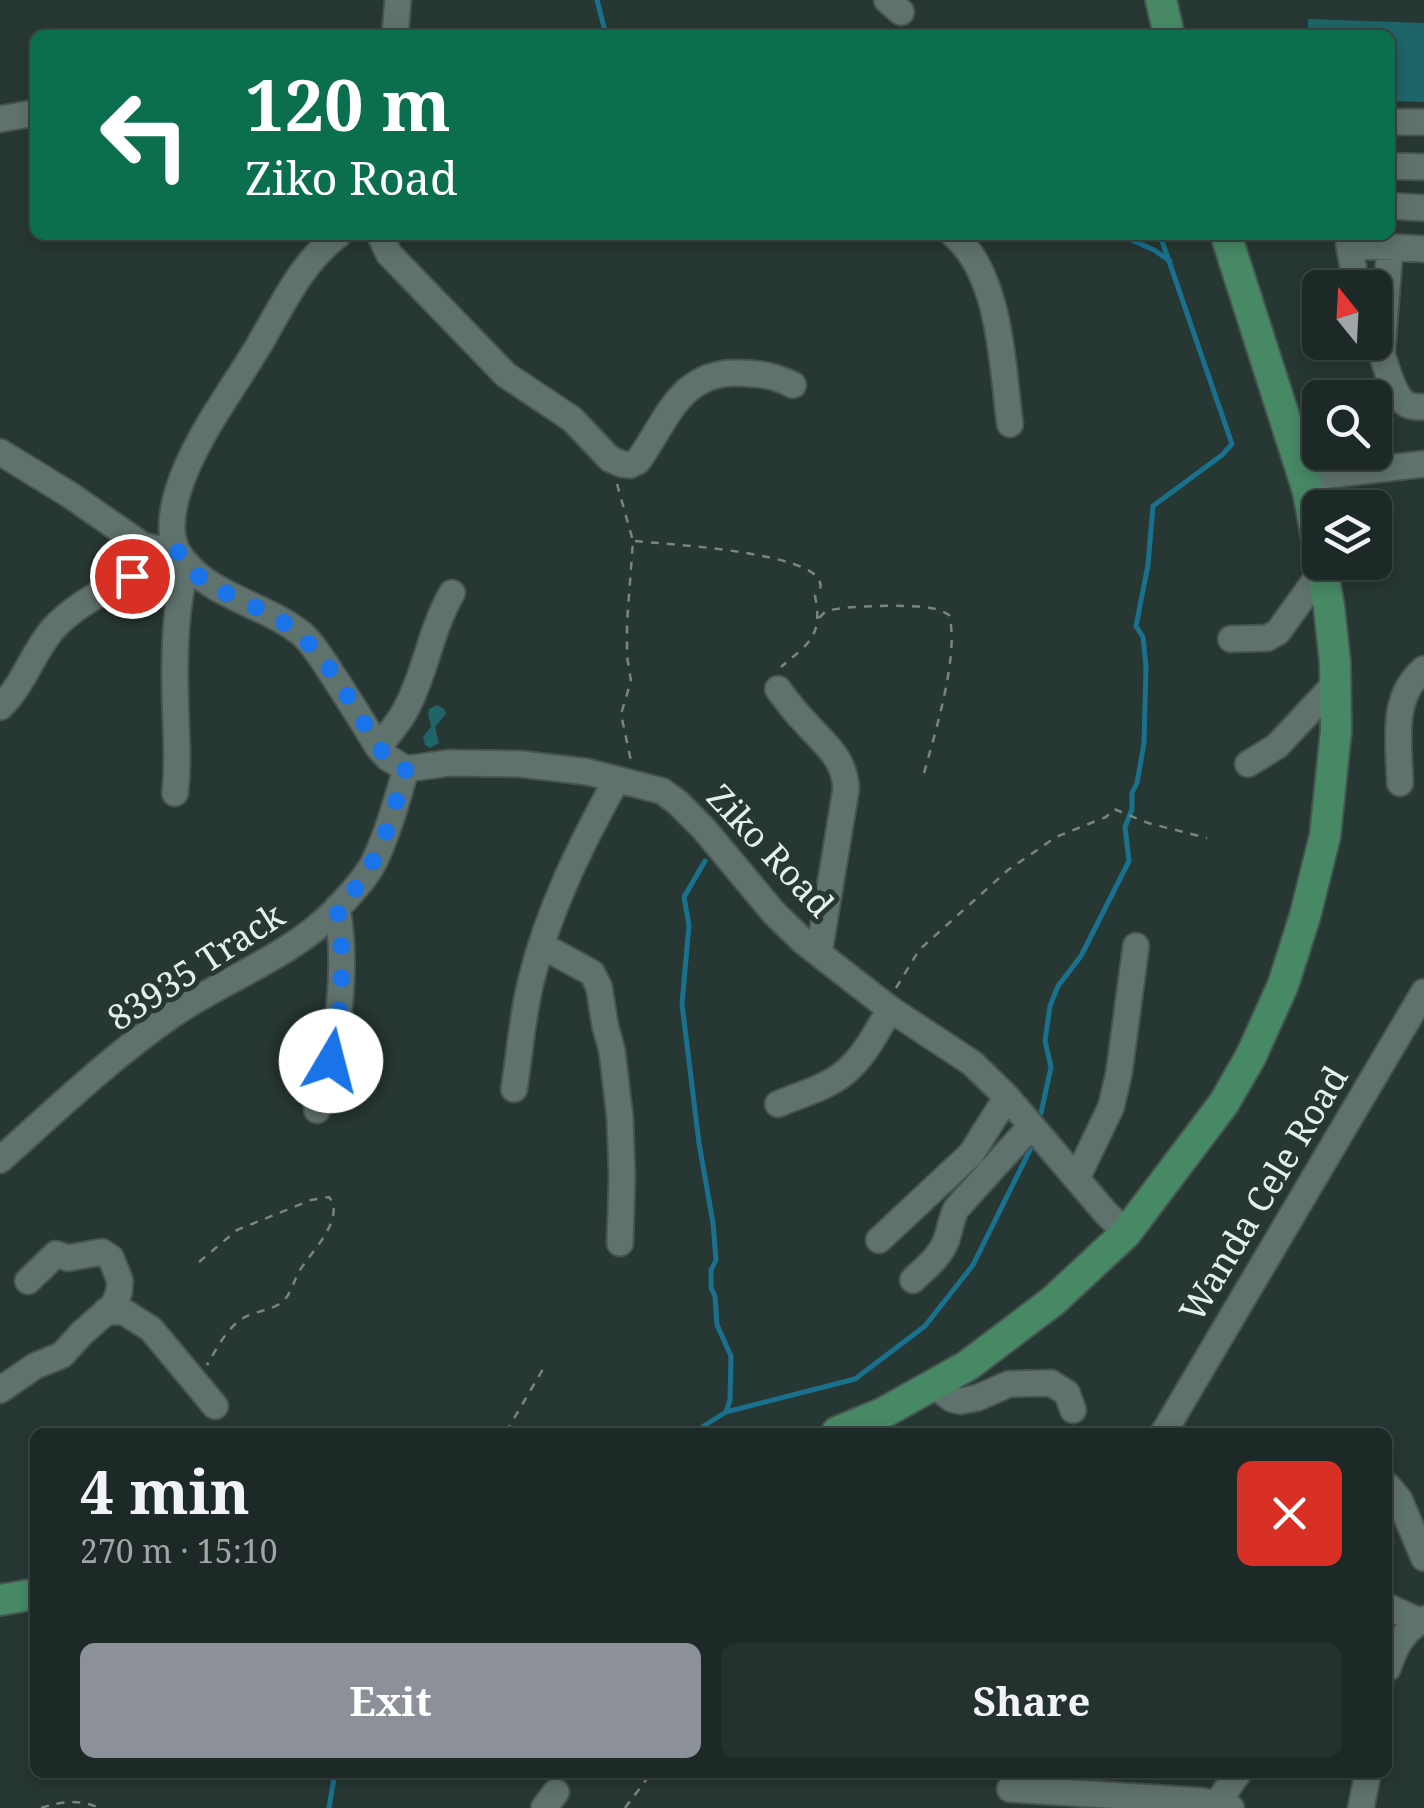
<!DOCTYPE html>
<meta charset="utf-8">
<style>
:root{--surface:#1d2926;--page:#25312e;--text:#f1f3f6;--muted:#a0a6a7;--line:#3b4543;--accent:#8c9099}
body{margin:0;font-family:"Noto Serif",serif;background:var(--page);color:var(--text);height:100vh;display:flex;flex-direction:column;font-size:38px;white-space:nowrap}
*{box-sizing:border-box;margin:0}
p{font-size:32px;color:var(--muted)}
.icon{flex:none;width:55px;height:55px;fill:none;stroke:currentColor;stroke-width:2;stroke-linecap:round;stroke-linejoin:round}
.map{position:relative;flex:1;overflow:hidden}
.side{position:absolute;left:30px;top:1428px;width:1362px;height:350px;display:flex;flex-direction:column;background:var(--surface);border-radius:15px;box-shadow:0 5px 15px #0003,0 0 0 2px var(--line)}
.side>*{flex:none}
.banner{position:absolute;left:30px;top:30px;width:1365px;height:210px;border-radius:15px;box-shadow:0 5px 15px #0003,0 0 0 2px var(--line);background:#0b6e4f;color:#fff;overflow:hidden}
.needle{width:65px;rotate:342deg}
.controls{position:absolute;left:1302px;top:270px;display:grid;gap:20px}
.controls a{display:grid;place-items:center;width:90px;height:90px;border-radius:15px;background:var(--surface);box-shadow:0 5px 15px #0003,0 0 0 2px var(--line);font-size:50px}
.pin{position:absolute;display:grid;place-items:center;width:85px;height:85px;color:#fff;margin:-42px;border:5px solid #fff;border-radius:50%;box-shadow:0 2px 10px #0007}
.me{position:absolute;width:110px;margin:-55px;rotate:8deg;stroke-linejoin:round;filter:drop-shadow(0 0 8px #0008)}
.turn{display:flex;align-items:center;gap:35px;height:210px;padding:0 50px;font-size:45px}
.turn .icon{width:130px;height:130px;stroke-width:2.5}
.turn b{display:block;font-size:70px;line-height:85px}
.round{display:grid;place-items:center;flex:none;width:105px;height:105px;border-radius:15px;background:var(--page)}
.headline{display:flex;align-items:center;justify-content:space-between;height:170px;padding:0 50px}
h1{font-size:60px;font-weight:700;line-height:75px}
.primary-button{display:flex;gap:20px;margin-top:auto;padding:20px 50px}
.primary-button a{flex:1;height:115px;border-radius:15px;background:var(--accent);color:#fff;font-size:40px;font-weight:700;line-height:115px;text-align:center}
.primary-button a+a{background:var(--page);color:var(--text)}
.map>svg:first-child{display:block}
</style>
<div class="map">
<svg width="1424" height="1808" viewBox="0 0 1424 1808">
<rect width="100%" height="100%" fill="#273733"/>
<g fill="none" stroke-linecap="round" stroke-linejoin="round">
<path stroke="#1a718e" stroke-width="5" d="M597,0L606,35
M1120,235L1154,250L1170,261
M705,861L684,897L689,925L682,1004L699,1143L713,1223L716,1260L711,1270V1288L715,1296L717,1325L731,1356L730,1400L726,1412
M1041,1113L1051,1067L1045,1041L1050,1006L1058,986L1081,956L1129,861L1125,827L1132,809V793L1137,783L1144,743L1146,667L1143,637L1136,626L1148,565L1153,506L1222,455L1232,444L1160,235
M694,1432L726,1412L855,1379L925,1326L973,1265L1031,1148
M329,1808L335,1772"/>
</g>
<path fill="#1e6468" d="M1308,19L1424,23V102L1390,101V35H1308Z
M437,705L444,709L446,714L435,727L439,743L430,748L425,745L423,737L431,727L428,714L429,709Z"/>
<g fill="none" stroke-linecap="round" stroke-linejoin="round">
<defs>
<path id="minor" d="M887,0L901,12
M395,35L398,0
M0,119L35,113
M1390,122H1424
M1390,166L1424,167
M1390,206L1424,208
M338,235C301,263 282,306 259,345C232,390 193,441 178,491C172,511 167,539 181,557C210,597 265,604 302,634C315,646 324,662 334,677C349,700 364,724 378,747L388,758L406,769L449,763L521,764L588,772L662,791L677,802L704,829L774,913L804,942L890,1009L972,1063L1007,1097L1105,1212L1126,1233
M380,235L389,254L506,375L572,419L610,459L622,464L630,465L638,461C667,421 680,370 740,373C762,374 773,375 793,385
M954,235C1001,276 1002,365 1010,424
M1350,235L1349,245L1357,288
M1349,245L1424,249
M1377,338C1383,355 1392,398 1408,405C1413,407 1418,407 1424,407
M1382,352L1390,247
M0,452L70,495L142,545L153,548L165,549L174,542
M1304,478L1424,464
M1231,639L1267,638L1278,632L1322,571
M778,689C786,700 794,711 804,721C823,743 845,757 846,789L819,953
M0,707C23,686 32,654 52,630C85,593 132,583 165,549
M378,747C388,735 399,723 406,709C426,672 430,631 452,593
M1248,764L1277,746L1335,684
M1400,783C1399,743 1390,697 1424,669
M175,793C178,769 177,746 176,722C174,672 173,612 187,564
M541,945L592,973L599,987L605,1025L612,1051L620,1118L622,1177L620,1243
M514,1089C520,1053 522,1017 531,981C548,911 581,844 616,781
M778,1104C799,1095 825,1088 843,1074C864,1058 877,1031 890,1009
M317,1110C338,1053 348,967 337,908
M0,1160C55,1111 109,1059 169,1017C223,979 289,958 336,910C349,895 365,880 374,862C388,833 397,800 406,769
M1077,1178L1111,1107L1119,1073L1136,946
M879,1240L971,1154L1007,1097
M913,1280C925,1268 939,1258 946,1241C950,1230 951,1220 956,1209L1031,1126
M106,1311L124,1312L151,1329L215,1406
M934,1385L952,1399L960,1401L977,1398L1009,1384L1051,1383L1067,1393L1073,1410
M0,1390L35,1366L62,1355L82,1333L114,1305L119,1292L120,1281L111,1258L102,1252L68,1258L56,1254L28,1281
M1164,1432L1424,992
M1388,1486L1399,1499L1424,1558
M1388,1607L1419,1621
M1388,1668C1395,1646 1403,1631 1424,1619
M1010,1789L1202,1801L1231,1808
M1217,1803L1239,1772
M544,1808L556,1792
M1361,1808L1368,1772"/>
<path id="major" d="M1161,0L1169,35
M1226,235L1308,491L1320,557
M837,1432L883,1413L967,1366L1053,1301L1126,1233L1224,1103L1251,1056L1283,985L1305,916L1325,836L1336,731L1335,662L1329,607L1321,562
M0,1600L35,1594"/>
</defs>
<use href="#minor" stroke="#475452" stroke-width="29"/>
<use href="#major" stroke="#475452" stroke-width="34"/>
<path stroke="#788582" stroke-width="2.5" stroke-dasharray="8 8" stroke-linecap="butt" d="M617,484L633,541L627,623V656L631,681L621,714L631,761
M635,541C664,544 815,552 820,583C822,589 818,592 815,596C823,637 809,643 781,667
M819,618C821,616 823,614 825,612C838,605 909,605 925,607C934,608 941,610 949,615C960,655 934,736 923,777
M896,988L919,950L1008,870L1056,837L1106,817L1114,809L1148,823L1207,838
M199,1262L237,1230L311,1200L329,1197C346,1218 312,1251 300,1270C295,1278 292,1290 286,1298C277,1310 258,1310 245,1317C227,1327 217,1348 207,1365
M506,1432L546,1364
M41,1808C63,1801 78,1799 100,1808
M625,1808L652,1772"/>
<use href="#minor" stroke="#60726d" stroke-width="25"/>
<use href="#major" stroke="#478865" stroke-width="30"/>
</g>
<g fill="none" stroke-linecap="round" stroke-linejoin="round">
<path stroke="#1a73e8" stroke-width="18" stroke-dasharray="0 32.4" d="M132,576L151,563L174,542C188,586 242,597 278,619C324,646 351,703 378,747L388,758L406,768C390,821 379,870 337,908C346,955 341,1014 331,1061"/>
</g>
<g text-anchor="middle" stroke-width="10" stroke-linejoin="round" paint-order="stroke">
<g font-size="35" fill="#e6efed" stroke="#273733">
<text transform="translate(770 851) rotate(47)" y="12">Ziko Road</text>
<text transform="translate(196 967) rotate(-33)" y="12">83935 Track</text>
<text transform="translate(1264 1194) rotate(-59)" y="12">Wanda Cele Road</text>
</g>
</g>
</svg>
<div class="controls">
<a><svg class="needle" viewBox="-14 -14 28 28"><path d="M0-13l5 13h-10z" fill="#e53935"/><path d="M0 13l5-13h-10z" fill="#a0a6a7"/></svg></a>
<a><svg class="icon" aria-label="search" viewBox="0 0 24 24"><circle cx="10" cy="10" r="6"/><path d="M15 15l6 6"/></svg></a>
<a><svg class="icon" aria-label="layers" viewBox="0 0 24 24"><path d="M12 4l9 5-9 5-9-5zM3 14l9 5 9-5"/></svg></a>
</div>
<div class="pin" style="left:132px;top:576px;background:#d93025"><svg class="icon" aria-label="arrive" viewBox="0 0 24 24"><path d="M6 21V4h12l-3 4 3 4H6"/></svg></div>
<svg class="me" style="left:331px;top:1061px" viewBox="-20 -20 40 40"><circle r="19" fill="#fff"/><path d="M0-13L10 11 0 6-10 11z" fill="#1a73e8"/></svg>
<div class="banner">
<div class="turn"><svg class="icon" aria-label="left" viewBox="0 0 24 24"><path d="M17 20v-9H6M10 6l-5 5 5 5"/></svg><div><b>120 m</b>Ziko Road</div></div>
</div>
<section class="side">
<div class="headline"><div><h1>4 min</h1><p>270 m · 15:10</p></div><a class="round" style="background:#d93025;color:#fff"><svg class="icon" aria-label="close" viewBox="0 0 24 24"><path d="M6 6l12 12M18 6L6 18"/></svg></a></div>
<div class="primary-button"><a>Exit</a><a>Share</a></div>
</section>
</div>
